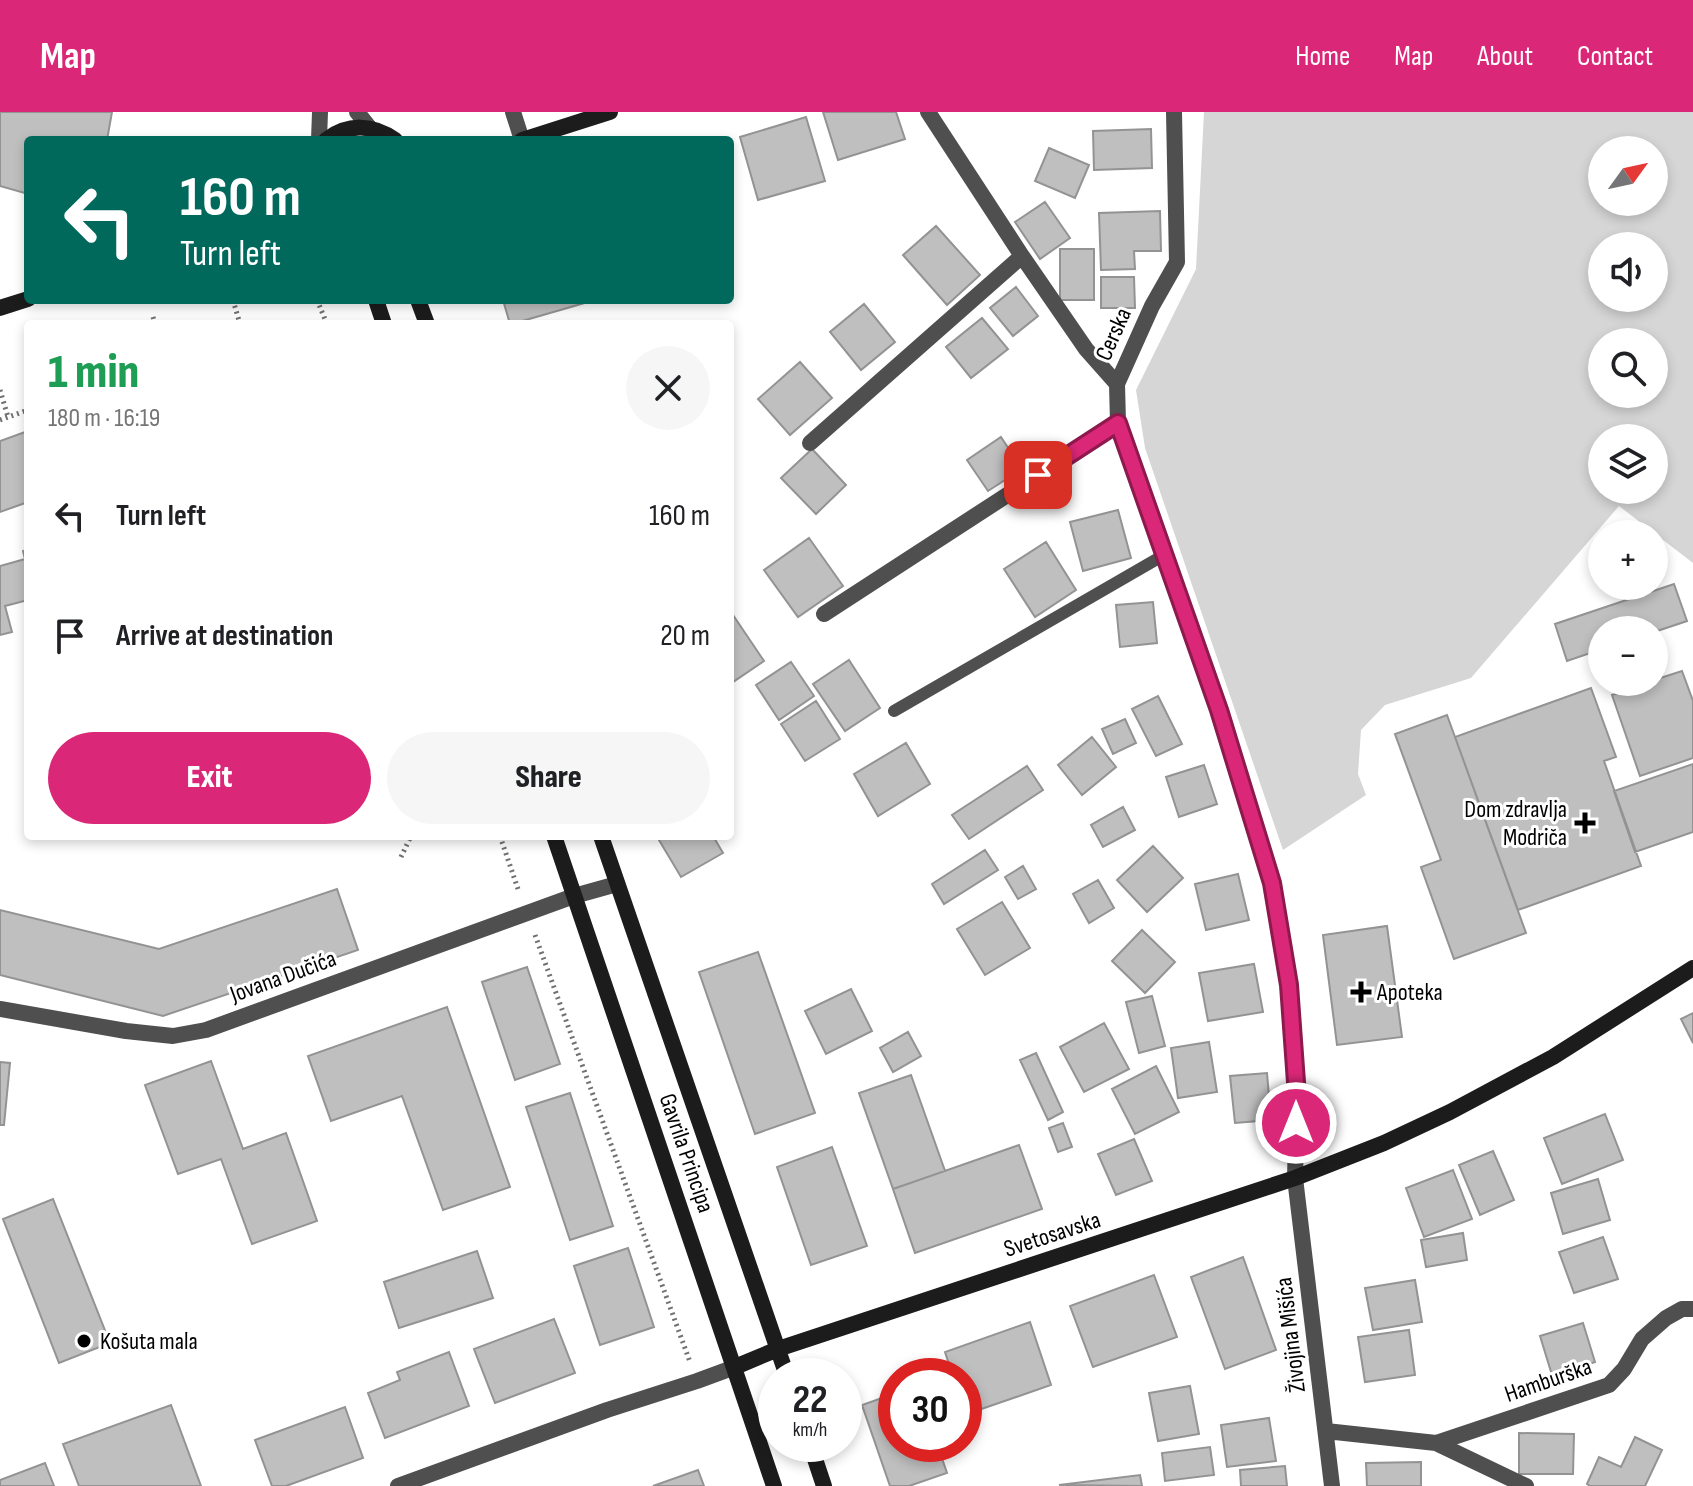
<!DOCTYPE html>
<meta charset="utf-8">
<style>
:root{--surface:#fff;--page:#f6f6f6;--text:#202124;--muted:#757577;--accent:#db2777}
body{margin:0;font-family:"Sofia Sans Condensed",sans-serif;background:var(--page);color:var(--text);height:100vh;display:flex;flex-direction:column;font-size:30px;white-space:nowrap}
*{box-sizing:border-box;margin:0}
p{font-size:26px;color:var(--muted)}
.icon{flex:none;width:44px;height:44px;fill:none;stroke:currentColor;stroke-width:2;stroke-linecap:round;stroke-linejoin:round}
.map{position:relative;flex:1;overflow:hidden}
.drawer{position:absolute;left:24px;top:208px;width:710px;height:520px;display:flex;flex-direction:column;background:var(--surface);border-radius:8px;box-shadow:0 4px 12px #0003}
.drawer>*{flex:none}
.guide{position:absolute;left:24px;top:24px;width:710px;height:168px;border-radius:8px;box-shadow:0 4px 12px #0003;background:#00695c;color:#fff;overflow:hidden}
.needle{width:52px;rotate:57deg}
.fabs{position:absolute;left:1588px;top:24px;display:grid;gap:16px}
.fabs a{display:grid;place-items:center;width:80px;height:80px;border-radius:50%;background:var(--surface);box-shadow:0 4px 12px #0003;font-size:40px}
.speed{position:absolute;left:758px;top:1246px;display:flex;gap:16px;font-size:40px;font-weight:700;text-align:center}
.speed>*{display:grid;place-content:center;width:104px;height:104px;border-radius:50%;background:var(--surface);box-shadow:0 4px 12px #0003;line-height:1}
.speed small{font-size:20px;font-weight:400}
.speed .limit{border:12px solid #d22;background:#fff;color:#111}
.pin{position:absolute;display:grid;place-items:center;width:68px;height:68px;color:#fff;margin:-34px;border-radius:16px;box-shadow:0 4px 12px #0006}
.me{position:absolute;width:88px;margin:-44px;rotate:0deg;stroke-linejoin:round;filter:drop-shadow(0 0 6px #0008)}
.turn{display:flex;align-items:center;gap:28px;height:168px;padding:0 24px;font-size:36px}
.turn .icon{width:104px;height:104px;stroke-width:2.5}
.turn b{display:block;font-size:56px;line-height:68px}
.round{display:grid;place-items:center;flex:none;width:84px;height:84px;border-radius:42px;background:var(--page)}
.overview{display:flex;align-items:center;justify-content:space-between;height:136px;padding:0 24px}
h1{font-size:48px;font-weight:800;line-height:60px;color:#1e9e55}
.action{display:flex;gap:16px;margin-top:auto;padding:16px 24px}
.action a{flex:1;height:92px;border-radius:48px;background:var(--accent);color:#fff;font-size:32px;font-weight:800;line-height:92px;text-align:center}
.action a+a{background:var(--page);color:var(--text)}
ul{padding:0;list-style:none}
li{display:flex;align-items:center;gap:24px;height:120px;padding:0 24px}
li div{flex:1}
li b{display:block;font-size:30px}
li em{font-style:normal}
header{display:flex;align-items:center;gap:48px;box-sizing:border-box;height:112px;padding:0 40px;background:var(--accent);color:#fff}
header strong{font-size:38px}
nav{display:flex;gap:44px;margin-inline-start:auto;font-size:28px}
.map>svg:first-child{display:block}
</style>
<header>
<strong>Map</strong>
<nav><a>Home</a><a>Map</a><a>About</a><a>Contact</a></nav>
</header>
<div class="map">
<svg width="1693" height="1374" viewBox="0 0 1693 1374">
<rect width="100%" height="100%" fill="#fff"/>
<path fill="#d6d6d6" fill-rule="evenodd" d="M1204,0H1693V451L1619,394L1471,566L1385,593L1361,618L1358,662L1366,683L1283,738L1145,336L1136,278L1196,157ZM1602,38H1654V90H1602ZM1654,134V186H1602V134ZM1654,230V282H1602V230ZM1602,326H1654V378H1602Z"/>
<path fill="#bfbfbf" stroke="#939393" stroke-width="2" d="M0,0H112L107,28H28V82L0,74Z
M823,0H896L905,27L838,48Z
M806,5L825,69L758,88L740,25Z
M1151,17L1152,56L1094,58L1093,19Z
M1049,36L1089,53L1075,86L1035,69Z
M1045,90L1070,126L1040,147L1015,110Z
M1160,99L1161,139H1134L1135,157L1101,158L1099,101Z
M936,114L980,163L947,193L903,143Z
M1060,137H1094V188H1060Z
M1101,165H1134L1135,196H1101Z
M1016,175L1038,204L1013,224L990,196Z
M503,188H595L512,212H510Z
M864,192L895,230L861,258L830,220Z
M982,206L1008,237L971,266L946,235Z
M800,250L832,286L790,323L758,287Z
M28,319V390L0,400V329Z
M1001,325L1022,357L988,379L967,348Z
M812,337L846,373L816,402L781,366Z
M1118,398L1131,446L1083,459L1070,410Z
M809,426L843,474L798,505L764,458Z
M1046,430L1076,478L1035,505L1004,457Z
M28,437V488L5,494L12,520L0,523V454L25,447L23,439Z
M1674,472L1687,509L1654,520V518H1602V537L1567,549L1555,512Z
M1153,490L1157,531L1120,535L1116,493Z
M731,500L764,549L730,572V501Z
M849,548L880,596L845,619L813,572Z
M791,550L814,584L779,608L756,573Z
M1682,559L1693,589V646L1640,664L1612,583L1654,570V568Z
M1591,576L1616,645L1604,649L1641,754L1518,798L1455,625Z
M1158,584L1182,632L1156,644L1132,597Z
M816,589L840,627L805,649L781,612Z
M1447,603L1526,821L1454,847L1421,755L1441,748L1395,622Z
M1125,607L1136,631L1113,642L1102,617Z
M1092,625L1116,655L1082,683L1058,653Z
M906,631L930,672L878,704L854,662Z
M1693,652V720L1635,740L1614,679Z
M1204,653L1217,692L1179,705L1166,665Z
M1027,654L1043,678L969,727L952,703Z
M1123,695L1135,718L1103,735L1091,713Z
M665,724H713L723,741L681,765L659,728Z
M1153,734L1183,766L1147,800L1117,768Z
M985,738L998,758L944,792L932,772Z
M1023,754L1036,777L1018,787L1005,765Z
M1238,762L1249,808L1206,818L1195,772Z
M1098,768L1114,796L1089,811L1073,782Z
M337,777L358,838L163,904L0,863V798L159,837Z
M1002,790L1030,836L985,863L957,817Z
M1387,814L1402,925L1337,933L1323,823Z
M1142,818L1175,850L1145,881L1112,849Z
M758,840L815,1001L755,1022L699,860Z
M1254,852L1263,900L1208,909L1199,861Z
M527,855L560,952L515,968L482,870Z
M851,877L872,919L826,942L805,899Z
M1152,884L1165,934L1139,941L1126,890Z
M447,895L510,1075L443,1098L402,984L331,1009L308,944Z
M1693,901V931L1681,907Z
M1104,911L1129,957L1084,980L1060,935Z
M908,920L921,944L893,960L880,936Z
M1209,930L1217,980L1178,986L1171,936Z
M1036,941L1063,1000L1048,1008L1020,948Z
M211,949L243,1037L286,1021L317,1109L252,1132L221,1047L178,1062L145,973Z
M0,950L10,951L4,1013H0Z
M1156,954L1179,1000L1135,1022L1112,977Z
M1267,961L1271,1008L1235,1011L1230,964Z
M911,963L945,1059L893,1077L859,981Z
M570,981L613,1114L570,1128L526,995Z
M1605,1002L1623,1048L1562,1072L1544,1026Z
M1063,1011L1072,1035L1058,1040L1049,1016Z
M1134,1027L1152,1069L1116,1083L1098,1042Z
M1019,1033L1042,1097L915,1141L893,1077Z
M832,1035L867,1134L811,1153L777,1055Z
M1493,1039L1514,1088L1480,1103L1459,1053Z
M1453,1058L1472,1107L1424,1125L1406,1076Z
M1598,1067L1610,1108L1563,1122L1551,1081Z
M53,1087L110,1231L59,1251L3,1107Z
M1463,1121L1467,1148L1426,1155L1421,1128Z
M1603,1125L1618,1167L1574,1181L1559,1140Z
M628,1136L654,1215L600,1233L574,1154Z
M477,1139L493,1186L399,1216L384,1170Z
M1243,1145L1276,1238L1225,1257L1191,1165Z
M1154,1163L1177,1225L1093,1255L1070,1194Z
M1415,1168L1422,1210L1373,1218L1365,1176Z
M554,1207L575,1261L495,1291L474,1237Z
M1030,1210L1051,1273L967,1302L964,1295V1264H953L945,1240Z
M1583,1211L1595,1250L1552,1263L1540,1224Z
M1409,1218L1415,1263L1365,1270L1358,1225Z
M449,1240L469,1294L385,1326L368,1281L400,1268L397,1260Z
M1190,1274L1199,1322L1158,1329L1149,1281Z
M896,1281V1332H937L947,1361L909,1374H890L862,1293Z
M171,1293L201,1374H79L63,1332Z
M345,1295L363,1346L286,1374H272L255,1328Z
M1269,1306L1276,1349L1227,1355L1221,1313Z
M1519,1321L1574,1322L1573,1362H1519Z
M1635,1325L1662,1338L1645,1374H1590L1587,1372L1599,1345L1621,1355Z
M1210,1335L1214,1363L1165,1369L1162,1341Z
M1421,1350V1374H1367L1366,1351Z
M45,1351L54,1374H0V1368Z
M1285,1354L1287,1374H1241L1240,1358Z
M698,1358L704,1374H653Z
M1140,1363L1142,1374L1059,1373Z"/>
<g fill="none" stroke-linecap="round" stroke-linejoin="round">
<path stroke="#717171" stroke-width="5" stroke-dasharray="2 4" stroke-linecap="butt" d="M233,188L240,212
M317,188L327,212
M153,205L155,212
M0,278L8,305
M0,308L28,298
M500,724L519,780
M401,745L411,724
M535,823L690,1250"/>
<path stroke="#4f4f4f" stroke-width="12" d="M894,599L1164,443"/>
<path stroke="#4f4f4f" stroke-width="16" d="M357,0L369,15
M513,0L522,28
M928,0L1022,144
M1174,0L1177,150L1152,194L1117,272L1118,311L1219,598L1272,771L1289,873L1297,984L1295,1066L1332,1374
M319,28L320,0
M810,331L1022,144L1086,237L1117,272
M824,502L1118,311
M0,897L126,919L173,924L206,918L574,784L617,772
M1326,1319L1436,1331L1526,1374
M1436,1331L1609,1273L1624,1257L1642,1227L1666,1206L1682,1197H1693
M398,1374L607,1298L697,1269L735,1255"/>
<path stroke="#1c1c1c" stroke-width="16" d="M326,28C348,11 373,12 395,28
M522,28L610,0
M376,188L384,212
M418,188L427,212
M0,196L28,187
M554,724L774,1374
M601,724L787,1264
M735,1255L778,1237L1295,1066L1384,1031L1450,1000L1553,945L1693,856
M810,1332L824,1374"/>
</g>
<g fill="none" stroke-linecap="round" stroke-linejoin="round">
<defs>
<path id="route" d="M1038,363L1118,311L1219,598L1272,771L1289,873L1297,984L1296,1011"/>
</defs>
<use href="#route" stroke="#8e194d" stroke-width="20"/>
<use href="#route" stroke="#db2777" stroke-width="14"/>
</g>
<g fill="#000" stroke="#fff" stroke-width="3">
<path d="M1581 699h8v8h8v8h-8v8h-8v-8h-8v-8h8z"/>
<path d="M1357 868h8v8h8v8h-8v8h-8v-8h-8v-8h8z"/>
<circle cx="84" cy="1229" r="8"/>
</g>
<g text-anchor="middle" stroke-width="6" stroke-linejoin="round" paint-order="stroke">
<g font-size="24" fill="#000" stroke="#fff">
<text transform="translate(1113 222) rotate(-66)" y="8">Cerska</text>
<text transform="translate(283 864) rotate(-20)" y="8">Jovana Dučića</text>
<text transform="translate(687 1041) rotate(71)" y="8">Gavrila Principa</text>
<text transform="translate(1052 1122) rotate(-18)" y="8">Svetosavska</text>
<text transform="translate(1290 1223) rotate(-97)" y="8">Živojina Mišića</text>
<text transform="translate(1548 1268) rotate(-19)" y="8">Hamburška</text>
</g>
<g font-size="24" fill="#000" stroke="#fff" text-anchor="start">
<text x="1567" y="705" text-anchor="end">Dom zdravlja<tspan x="1567" dy="28">Modriča</tspan></text>
<text x="1377" y="888">Apoteka</text>
<text x="100" y="1237">Košuta mala</text>
</g>
</g>
</svg>
<div class="fabs">
<a><svg class="needle" viewBox="-14 -14 28 28"><path d="M0-13l5 13h-10z" fill="#e53935"/><path d="M0 13l5-13h-10z" fill="#757577"/></svg></a>
<a><svg class="icon" aria-label="sound" viewBox="0 0 24 24"><path d="M4 9h4l5-4v14l-5-4H4zM17 9q2 3 0 6"/></svg></a>
<a><svg class="icon" aria-label="search" viewBox="0 0 24 24"><circle cx="10" cy="10" r="6"/><path d="M15 15l6 6"/></svg></a>
<a><svg class="icon" aria-label="layers" viewBox="0 0 24 24"><path d="M12 4l9 5-9 5-9-5zM3 14l9 5 9-5"/></svg></a>
<a>+</a>
<a>−</a>
</div>
<div class="speed"><div>22<small>km/h</small></div><div class="limit">30</div></div>
<div class="pin" style="left:1038px;top:363px;background:#d93025"><svg class="icon" aria-label="arrive" viewBox="0 0 24 24"><path d="M6 21V4h12l-3 4 3 4H6"/></svg></div>
<svg class="me" style="left:1296px;top:1011px" viewBox="-20 -20 40 40"><circle r="17" fill="#db2777" stroke="#fff" stroke-width="3"/><path d="M0-11L8 9 0 5-8 9z" fill="#fff"/></svg>
<div class="guide">
<div class="turn"><svg class="icon" aria-label="left" viewBox="0 0 24 24"><path d="M17 20v-9H6M10 6l-5 5 5 5"/></svg><div><b>160 m</b>Turn left</div></div>
</div>
<section class="drawer">
<div class="overview"><div><h1>1 min</h1><p>180 m · 16:19</p></div><a class="round"><svg class="icon" aria-label="close" viewBox="0 0 24 24"><path d="M6 6l12 12M18 6L6 18"/></svg></a></div>
<ul>
<li><svg class="icon" aria-label="left" viewBox="0 0 24 24"><path d="M17 20v-9H6M10 6l-5 5 5 5"/></svg><div><b>Turn left</b></div><em>160 m</em></li>
<li><svg class="icon" aria-label="arrive" viewBox="0 0 24 24"><path d="M6 21V4h12l-3 4 3 4H6"/></svg><div><b>Arrive at destination</b></div><em>20 m</em></li>
</ul>
<div class="action"><a>Exit</a><a>Share</a></div>
</section>
</div>
